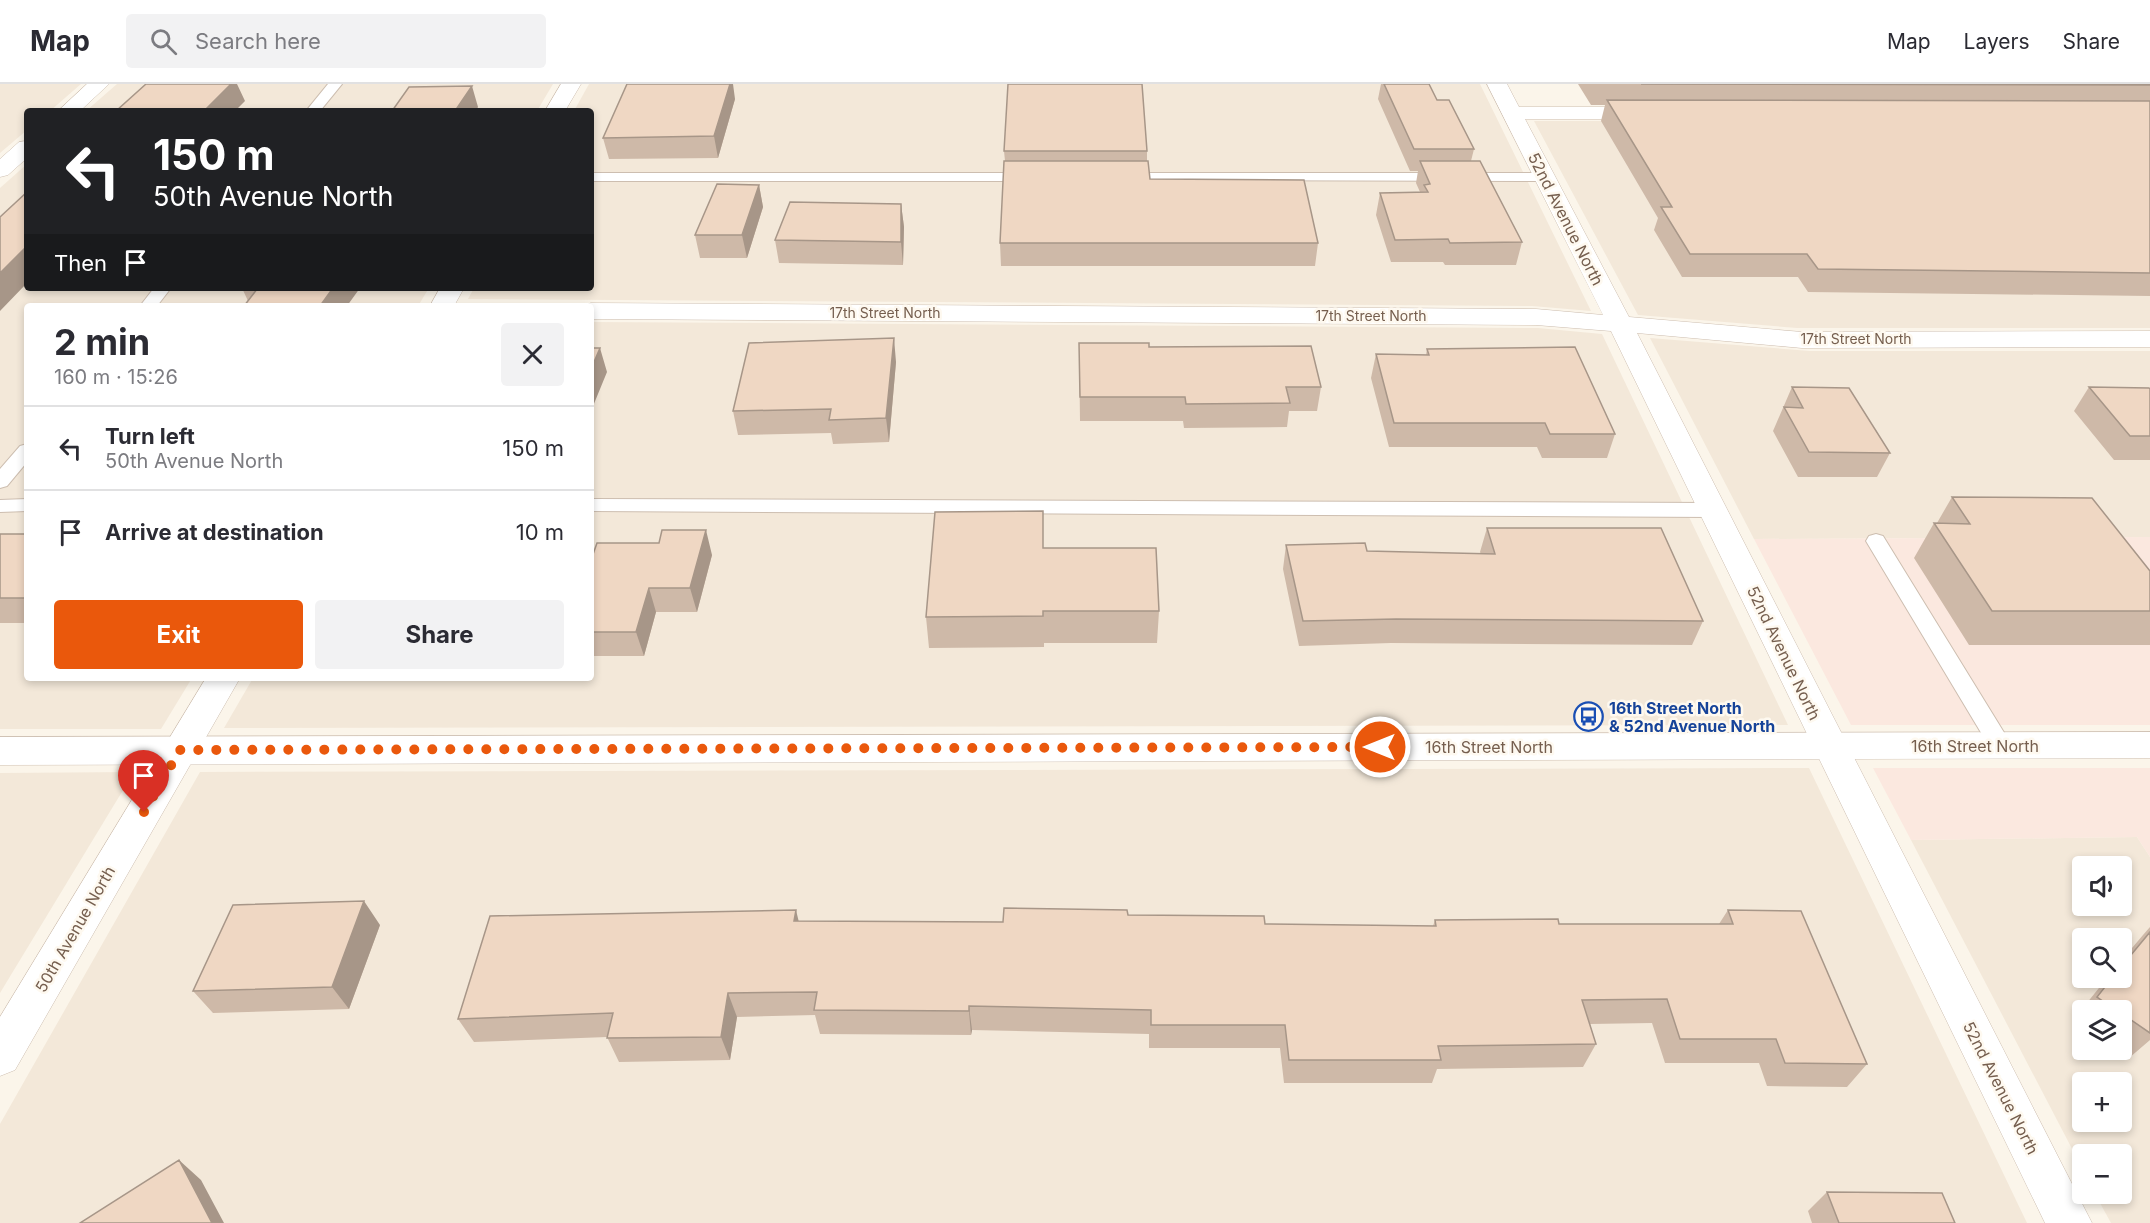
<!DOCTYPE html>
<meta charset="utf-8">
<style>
:root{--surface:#fff;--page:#f2f2f3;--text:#2b2b33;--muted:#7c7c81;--line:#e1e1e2;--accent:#ea580c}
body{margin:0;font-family:Inter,sans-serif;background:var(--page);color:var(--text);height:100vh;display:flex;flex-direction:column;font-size:22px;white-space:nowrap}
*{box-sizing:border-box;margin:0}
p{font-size:20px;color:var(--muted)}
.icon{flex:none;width:33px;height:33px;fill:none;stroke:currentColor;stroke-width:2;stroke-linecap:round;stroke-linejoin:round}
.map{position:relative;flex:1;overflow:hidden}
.side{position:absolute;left:24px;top:219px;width:570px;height:378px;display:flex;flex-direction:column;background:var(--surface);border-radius:6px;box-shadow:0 3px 9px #0003}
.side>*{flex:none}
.banner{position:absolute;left:24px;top:24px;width:570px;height:183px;border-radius:6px;box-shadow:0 3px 9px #0003;background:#202124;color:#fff;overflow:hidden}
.controls{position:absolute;left:2072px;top:772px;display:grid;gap:12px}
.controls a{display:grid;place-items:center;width:60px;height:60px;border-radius:6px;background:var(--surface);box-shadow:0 3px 9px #0003;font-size:30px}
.pin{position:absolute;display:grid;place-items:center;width:51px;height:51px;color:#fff;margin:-62px -26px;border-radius:50% 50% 50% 0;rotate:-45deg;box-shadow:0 0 6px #0007}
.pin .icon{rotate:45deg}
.me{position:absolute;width:66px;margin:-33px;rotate:270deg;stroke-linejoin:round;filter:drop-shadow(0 0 4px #0008)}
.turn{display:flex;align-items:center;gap:21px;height:126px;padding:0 30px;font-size:27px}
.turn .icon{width:78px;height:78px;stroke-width:2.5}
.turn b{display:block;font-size:42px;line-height:51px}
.then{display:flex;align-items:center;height:57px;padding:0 30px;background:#0003;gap:12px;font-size:22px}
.round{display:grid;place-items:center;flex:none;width:63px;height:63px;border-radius:6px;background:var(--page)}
.summary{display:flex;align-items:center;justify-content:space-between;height:102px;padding:0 30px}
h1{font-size:36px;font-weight:700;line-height:45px}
.action{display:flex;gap:12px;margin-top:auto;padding:12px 30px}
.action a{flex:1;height:69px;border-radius:6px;background:var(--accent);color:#fff;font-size:24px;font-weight:700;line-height:69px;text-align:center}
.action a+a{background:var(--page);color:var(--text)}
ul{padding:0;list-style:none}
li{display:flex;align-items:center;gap:18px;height:84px;padding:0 30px;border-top:2px solid var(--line)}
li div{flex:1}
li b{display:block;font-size:22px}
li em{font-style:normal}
header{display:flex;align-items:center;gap:36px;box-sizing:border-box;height:84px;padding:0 30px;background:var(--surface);border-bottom:2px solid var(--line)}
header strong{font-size:28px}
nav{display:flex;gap:33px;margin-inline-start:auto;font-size:21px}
.search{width:420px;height:54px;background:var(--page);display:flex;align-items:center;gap:15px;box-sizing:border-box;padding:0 21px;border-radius:6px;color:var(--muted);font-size:22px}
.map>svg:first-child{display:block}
</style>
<header>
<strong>Map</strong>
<div class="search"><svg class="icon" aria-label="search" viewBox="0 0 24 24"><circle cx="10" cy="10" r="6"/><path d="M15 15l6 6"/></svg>Search here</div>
<nav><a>Map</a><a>Layers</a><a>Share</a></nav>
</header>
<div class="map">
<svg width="2150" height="1139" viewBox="0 0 2150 1139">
<rect width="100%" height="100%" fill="#fbf5ea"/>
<path fill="#f3e8d9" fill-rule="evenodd" d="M0,0H81L50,27H27V46L0,69Z
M117,0H553L537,27H86Z
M589,0H1480L1591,227L1532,222L468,215L474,204H591V27H574Z
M1534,37H2150V244H1797L1638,231Z
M27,80V204H429L418,222H27V594H192L161,645H0V104Z
M591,238L1538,244L1602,250L1788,641L224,644L253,594H591Z
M1650,254L1810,267H2150V453L1754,455Z
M1809,684L2027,1139H0V1040L200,688Z
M134,688L0,909V689Z
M2137,753L2150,773V1139H2111L2095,1110H2121V1071H2082V1084L1911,756ZM2082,783H2121V822H2082ZM2082,855H2121V894H2082ZM2082,927H2121V966H2082ZM2082,999H2121V1038H2082Z"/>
<path fill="#fbe8df" d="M2150,453V641H1851L1754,455Z
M1873,684H2150V773L2137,753L1911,756Z"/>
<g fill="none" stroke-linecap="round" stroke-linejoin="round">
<defs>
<path id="service" d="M328,0H342L320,27H306Z
M591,89H1033L1040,93L1033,97H591Z
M1120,89H1545L1552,93L1545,97L1115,96L1113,93L1115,90Z
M154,204H171L157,222H140Z
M27,360V378L7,402L0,404V385L20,362Z
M27,415V427L0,428V416Z
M591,415L1713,419L1720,421L1723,426L1720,431L1713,433L591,427Z
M1876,450L1883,452L2008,655L2012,661L2008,667L2000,670L1992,667L1866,457L1869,452Z"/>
<path id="minor" d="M87,0H109L80,27H58Z
M561,0H581L565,27H545Z
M1487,0H1507L1519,23H1648L1655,25L1658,29L1655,33L1648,35H1525L1629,233L1802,248L2150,247V263L1802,264L1637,249L2092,1139H2045L1611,247L1536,241L591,235V222H582L591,219L1536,225L1603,231Z
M27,57V74L8,91L0,93V75L19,58Z
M440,204H464L454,222H430Z
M206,594H240L15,986L0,992V933Z"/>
<path id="tertiary" d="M2150,648V674L0,681V653Z"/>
</defs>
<use href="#service" stroke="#cdbeb0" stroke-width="2"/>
<use href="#minor" stroke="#cdbeb0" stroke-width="1"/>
<use href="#tertiary" stroke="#cdbeb0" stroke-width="1"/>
<use href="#service" fill="#fff" fill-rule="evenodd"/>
<use href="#minor" fill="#fff" fill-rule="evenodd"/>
<use href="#tertiary" fill="#fff" fill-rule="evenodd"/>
</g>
<path fill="#ceb9a8" d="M1381,0H1429L1437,16L1474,65L1471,77L1522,158L1516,181H1445L1443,178H1391L1376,131L1380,109L1420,108L1416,99L1418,87H1410L1378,15Z
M1578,0H2150V212L1808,208L1798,193H1682L1654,146L1658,134L1601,37L1605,21H1591Z
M735,15L718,74L609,75L603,54Z
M1004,67H1147V77L1150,95L1318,159L1315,182H1001L1000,159L1005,77Z
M759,101L763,123L747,174H700L695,151Z
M901,120L904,143L903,181L779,179L775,156Z
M242,204H360L248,217Z
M1079,259L1149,263L1321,303L1317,327H1289L1287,343L1184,344L1183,337H1080Z
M1427,265L1615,350L1607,374H1542L1537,363H1389L1371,294L1376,270L1426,271Z
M896,278L889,358L833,360L831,349L738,351L733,327Z
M1792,303L1890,369L1877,393H1798L1773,347Z
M2089,303L2150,305V376H2114L2074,327Z
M1952,413L2150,487V561H1969L1914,474L1934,439H1937Z
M1487,444L1703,537L1692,561L1391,559L1299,562L1283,485L1286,461L1367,467L1481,470L1480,468Z
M0,450H27V539H0Z
M1044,464L1159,527L1157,559H1044V563L929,564L926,533Z
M712,471L697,528H656L644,572H591V476Z
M1728,826L1867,980L1847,1003L1767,1002L1759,979H1665L1652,939L1590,940L1596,960L1583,983L1437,985L1432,999H1284L1280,964H1149V950L972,946L971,951L820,950L815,931L737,933L730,976L619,978L607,953L474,958L458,935L799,837L1003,838L1128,831L1265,840L1433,842L1435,836L1559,840H1719Z
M380,841L349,925L213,929L193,907Z
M2150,843V956L2129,974L2118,966H2121V927H2082V941L2074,935L2107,894H2121V877L2143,851Z
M1827,1108L1955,1139H1812L1808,1127Z"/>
<path fill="#a79688" d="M231,0H237L245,17L235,27H204Z
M730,0H733L735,15L718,74L714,52Z
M472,2L478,23L476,27H455Z
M759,101L763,123L747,174L742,151Z
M901,120L904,143L903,181L901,158Z
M27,162V199L0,227V189Z
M333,204H360L347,222H320Z
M894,254L896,278L889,358L886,334Z
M600,264L607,288L591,327V285Z
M706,446L712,471L697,528L690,504Z
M649,504L656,528L644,572L636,548Z
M364,817L380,841L349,925L332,903Z
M796,826L802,851L794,837Z
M728,909L737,933L730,976L721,953Z
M969,922L972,946L971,951L969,927Z
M179,1076L201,1096L224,1139H212Z"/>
<path fill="#efd7c3" stroke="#a79688" stroke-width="1.5" d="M146,0H231L204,27H116Z
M627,0H730L714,52L603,54Z
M1008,0H1142L1147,67H1004Z
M1384,0H1429L1437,16H1449L1474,65H1414Z
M1641,0H2150V1Z
M472,2L455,27H392L409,3Z
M1607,16L2150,17V189L1818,185L1807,170H1690L1661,123H1672Z
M1004,77H1148L1150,95L1304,96L1318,159H1000Z
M1420,77H1480L1522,158L1450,159L1448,155L1395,156L1380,109L1428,108L1424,101L1430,100Z
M717,100L759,101L742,151H695Z
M27,108V162L0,189V133Z
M790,118L901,120V158L775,156Z
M258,204H333L320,222H244Z
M894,254L886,334L829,336L831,325L733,327L749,259Z
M1079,259H1149V263L1311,262L1321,303H1286L1290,319L1186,320L1185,313H1080Z
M1575,263L1615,350H1550L1545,339H1394L1376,270L1429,271L1427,265Z
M591,264H600L591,285Z
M1792,303L1849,304L1890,369L1809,368L1784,323L1803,324Z
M2089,303L2149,304L2150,305V352H2130Z
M1952,413L2092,414L2150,487V527H1992L1934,439L1970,440Z
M1043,427V464H1156L1159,527H1043V532L926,533L935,428Z
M1487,444H1661L1703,537L1396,535L1303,537L1286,461L1365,459L1367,467L1495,470Z
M662,446H706L690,504H649L636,548H591V476L597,459H659Z
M0,450H27V514H0Z
M364,817L332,903L193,907L233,821Z
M1004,824L1127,826L1128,831L1264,832L1265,840L1436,842L1435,836L1558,835L1559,840H1733L1728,826L1801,827L1867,980L1785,979L1776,955H1680L1667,915L1582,916L1596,960L1438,962L1441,976H1289L1285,941H1151V926L969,922V927L814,926L817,908L728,909L721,953L607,954L613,929L458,935L490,832L796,826L794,837L1003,838Z
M2150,848V949L2121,929V927H2117L2097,913L2112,894H2121V883Z
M179,1076L212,1139H80Z
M1827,1108L1942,1109L1955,1139H1839Z"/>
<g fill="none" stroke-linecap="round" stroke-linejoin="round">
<path stroke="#ea580c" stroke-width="10" stroke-dasharray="0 18" d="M144,728L180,666L1380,663"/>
</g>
<defs>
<symbol id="bus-ring" viewBox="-11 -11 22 22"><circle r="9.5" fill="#fef9f0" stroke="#1a4fb4" stroke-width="1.5"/><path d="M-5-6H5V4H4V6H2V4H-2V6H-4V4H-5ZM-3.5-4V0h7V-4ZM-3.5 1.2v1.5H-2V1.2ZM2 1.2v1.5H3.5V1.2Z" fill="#1a4fb4"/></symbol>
</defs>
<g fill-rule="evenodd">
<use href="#bus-ring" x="1572" y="616" width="33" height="33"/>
</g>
<g text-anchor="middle" stroke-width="5" stroke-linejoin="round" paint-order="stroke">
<g font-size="14" fill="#755e4e" stroke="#fef9f0">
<text x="885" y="234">17th Street North</text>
<text x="1371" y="237">17th Street North</text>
<text x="1856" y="260">17th Street North</text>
</g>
<g font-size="16" fill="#755e4e" stroke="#fef9f0">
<text transform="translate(1566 135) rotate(63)" y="6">52nd Avenue North</text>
<text transform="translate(1784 569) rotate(64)" y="6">52nd Avenue North</text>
<text x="1975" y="668">16th Street North</text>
<text x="1489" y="669">16th Street North</text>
<text transform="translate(75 845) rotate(-60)" y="6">50th Avenue North</text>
<text transform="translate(2001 1004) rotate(63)" y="6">52nd Avenue North</text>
</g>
<g font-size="16" font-weight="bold" fill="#164399" stroke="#fef9f0" text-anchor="start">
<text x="1609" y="630">16th Street North<tspan x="1609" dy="18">&amp; 52nd Avenue North</tspan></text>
</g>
</g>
</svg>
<div class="controls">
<a><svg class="icon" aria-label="sound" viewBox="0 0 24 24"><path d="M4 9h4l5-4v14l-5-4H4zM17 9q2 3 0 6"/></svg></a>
<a><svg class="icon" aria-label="search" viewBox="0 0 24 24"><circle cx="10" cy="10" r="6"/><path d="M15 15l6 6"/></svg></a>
<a><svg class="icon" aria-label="layers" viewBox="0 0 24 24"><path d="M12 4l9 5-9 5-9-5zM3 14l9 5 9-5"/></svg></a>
<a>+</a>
<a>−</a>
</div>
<div class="pin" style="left:144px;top:728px;background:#d93025"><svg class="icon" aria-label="arrive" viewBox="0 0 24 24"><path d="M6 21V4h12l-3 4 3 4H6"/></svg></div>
<svg class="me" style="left:1380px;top:663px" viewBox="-20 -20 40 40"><circle r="17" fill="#ea580c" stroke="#fff" stroke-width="3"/><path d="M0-11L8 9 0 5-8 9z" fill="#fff"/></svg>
<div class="banner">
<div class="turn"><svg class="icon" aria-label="left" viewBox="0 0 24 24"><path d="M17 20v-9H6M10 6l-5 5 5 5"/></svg><div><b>150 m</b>50th Avenue North</div></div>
<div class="then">Then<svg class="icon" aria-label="arrive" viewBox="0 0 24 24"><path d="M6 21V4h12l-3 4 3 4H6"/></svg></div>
</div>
<section class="side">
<div class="summary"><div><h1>2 min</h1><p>160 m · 15:26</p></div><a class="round"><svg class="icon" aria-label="close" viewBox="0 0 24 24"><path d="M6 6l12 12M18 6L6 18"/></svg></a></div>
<ul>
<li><svg class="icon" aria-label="left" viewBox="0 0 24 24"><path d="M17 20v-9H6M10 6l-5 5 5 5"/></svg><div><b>Turn left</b><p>50th Avenue North</p></div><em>150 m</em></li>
<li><svg class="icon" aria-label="arrive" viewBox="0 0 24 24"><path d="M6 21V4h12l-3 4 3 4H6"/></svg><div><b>Arrive at destination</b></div><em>10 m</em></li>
</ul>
<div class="action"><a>Exit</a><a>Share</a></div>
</section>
</div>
